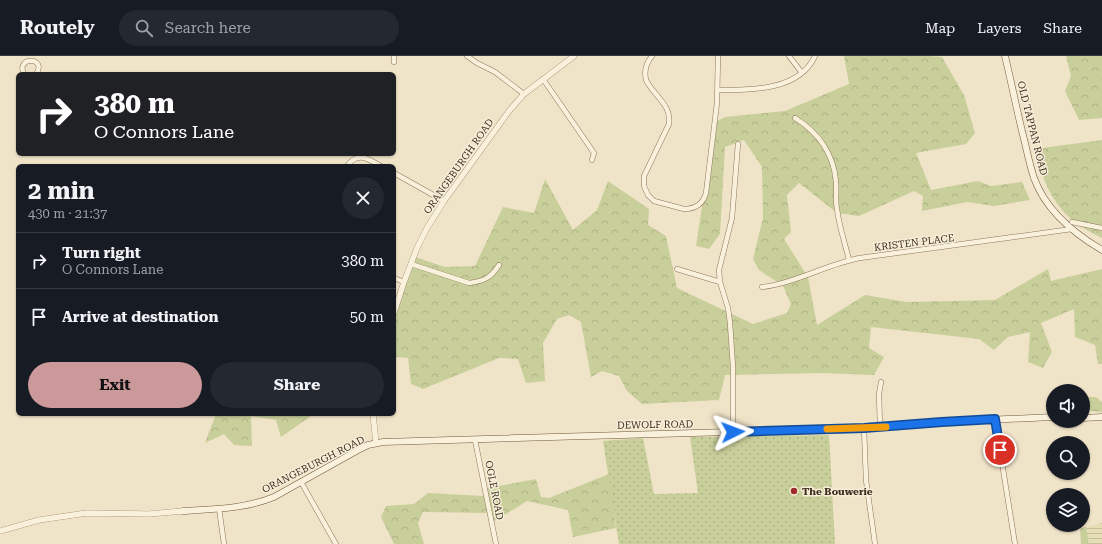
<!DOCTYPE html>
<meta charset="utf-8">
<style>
:root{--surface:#171b24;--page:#242831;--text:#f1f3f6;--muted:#9ea1a6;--line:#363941;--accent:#cc999b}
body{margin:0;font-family:"Roboto Serif",serif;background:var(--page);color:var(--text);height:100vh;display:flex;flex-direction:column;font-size:15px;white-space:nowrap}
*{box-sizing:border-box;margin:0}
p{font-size:13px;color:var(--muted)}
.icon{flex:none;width:22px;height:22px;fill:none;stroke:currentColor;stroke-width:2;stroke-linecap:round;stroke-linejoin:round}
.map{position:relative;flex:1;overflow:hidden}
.sheet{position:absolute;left:16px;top:108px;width:380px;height:252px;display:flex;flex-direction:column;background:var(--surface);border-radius:6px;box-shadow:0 1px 3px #0004}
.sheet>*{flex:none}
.banner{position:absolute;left:16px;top:16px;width:380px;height:84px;border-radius:6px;box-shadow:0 1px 3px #0004;background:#202124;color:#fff;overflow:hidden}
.buttons{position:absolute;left:1046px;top:328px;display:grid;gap:8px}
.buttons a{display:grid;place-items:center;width:44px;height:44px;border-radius:50%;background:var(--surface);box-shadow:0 1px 3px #0004;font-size:20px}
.pin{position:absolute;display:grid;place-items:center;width:34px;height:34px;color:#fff;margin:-17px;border:2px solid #fff;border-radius:50%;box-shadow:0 1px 4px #0007}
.me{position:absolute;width:44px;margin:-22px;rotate:87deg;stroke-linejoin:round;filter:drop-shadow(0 0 3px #0008)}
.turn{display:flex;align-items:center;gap:14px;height:84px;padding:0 12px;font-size:18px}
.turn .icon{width:52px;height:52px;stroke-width:2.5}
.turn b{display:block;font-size:28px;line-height:34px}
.round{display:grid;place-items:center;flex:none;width:42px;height:42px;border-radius:21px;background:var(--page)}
.headline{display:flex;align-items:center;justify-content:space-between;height:68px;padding:0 12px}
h1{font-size:24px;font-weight:700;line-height:30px}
.button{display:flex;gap:8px;margin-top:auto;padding:8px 12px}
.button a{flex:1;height:46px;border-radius:24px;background:var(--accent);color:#111;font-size:16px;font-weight:700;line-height:46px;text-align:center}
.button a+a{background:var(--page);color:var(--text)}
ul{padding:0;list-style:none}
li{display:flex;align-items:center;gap:12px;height:56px;padding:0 12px;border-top:1px solid var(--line)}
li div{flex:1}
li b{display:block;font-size:15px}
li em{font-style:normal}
header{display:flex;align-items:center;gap:24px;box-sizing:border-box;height:56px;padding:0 20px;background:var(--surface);border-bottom:1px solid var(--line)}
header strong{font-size:19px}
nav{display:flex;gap:22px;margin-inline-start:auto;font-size:14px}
.search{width:280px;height:36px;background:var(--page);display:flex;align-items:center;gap:10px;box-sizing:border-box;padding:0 14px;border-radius:22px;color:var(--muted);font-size:15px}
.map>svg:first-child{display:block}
</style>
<header>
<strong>Routely</strong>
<div class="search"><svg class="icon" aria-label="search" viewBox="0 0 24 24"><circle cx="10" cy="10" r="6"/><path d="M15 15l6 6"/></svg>Search here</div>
<nav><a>Map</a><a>Layers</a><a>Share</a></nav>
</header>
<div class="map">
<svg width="1102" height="488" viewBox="0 0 1102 488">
<defs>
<pattern id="farmland-rules" width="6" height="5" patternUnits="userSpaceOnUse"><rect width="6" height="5" fill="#e6deb5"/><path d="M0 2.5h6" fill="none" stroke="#c6bf9b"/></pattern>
<pattern id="grass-dots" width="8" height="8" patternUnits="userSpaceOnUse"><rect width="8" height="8" fill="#c9cf9b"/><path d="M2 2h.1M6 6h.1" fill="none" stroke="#aeb285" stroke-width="1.8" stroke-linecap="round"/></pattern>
<pattern id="forest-crowns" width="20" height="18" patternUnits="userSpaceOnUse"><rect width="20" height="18" fill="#c9cf9b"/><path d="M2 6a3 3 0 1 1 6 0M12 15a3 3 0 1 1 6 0" fill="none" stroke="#aeb285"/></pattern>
</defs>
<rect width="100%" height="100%" fill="#f0e4c8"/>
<path fill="url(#farmland-rules)" d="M1102,467V488H1089L1086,471Z"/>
<path fill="url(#grass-dots)" d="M829,379L835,488H619L603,385L643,382L654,438L698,437L690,381Z"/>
<path fill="url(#forest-crowns)" d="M844,0H928L942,1L964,39L975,77L966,88L916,97L931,134L978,125L991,130L1022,126L1030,144L994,150L967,146L922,155L923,140L914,135L859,160L837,157L799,127L787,139L791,176L784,183L808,221L817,269L865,239L907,246L995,244L1048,213L1051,225L1102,213V308H1098L1095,289L1075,281L1074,253L1041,267L1052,296L1043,312L1028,306L1030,276L1008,281L994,294L979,283L871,271L869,292L884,301L874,319L823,317L725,319L719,344L642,348L627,335L619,320L602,315L591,321L581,266L569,259L557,263L543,287L545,325L526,327L518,303L499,302L423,333L411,328L408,302L394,301V314V248L415,201L445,211L475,210L503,151L534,157L545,123L573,174L597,154L608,125L649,153L648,169L666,180L677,232L753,268L787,257L791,248L783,230L759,214L753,203L763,162L762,111L744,84L725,91L720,178L709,193L696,190L715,66L725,61L785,55L849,28Z
M1066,0H1102V62L1079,64L1065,35L1071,20Z
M1102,84V182C1093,177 1083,173 1075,166C1052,149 1041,120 1035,93Z
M1084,341H1096L1102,346V356L1084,354Z
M216,358H314L281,381L276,364L251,360L252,390L234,389L224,378L205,387Z
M609,418L616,472L573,481L568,454L527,445L490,468L488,457L423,456L418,467L424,488H394L381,461L386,450L414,448L428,437L484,440L483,433L536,423L541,441L549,442Z
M1086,471L1089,488H1081L1080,473Z"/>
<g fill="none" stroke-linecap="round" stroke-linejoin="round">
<defs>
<path id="minor" d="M394,0V6
M467,0L477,7L495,16L524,38
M652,0C646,7 644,15 646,24C654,40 672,49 669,68L644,120V130L648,139L654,145L684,153C695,153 703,148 706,137L717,47L718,0
M789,0L802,17
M24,18C15,0 48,1 36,18
M543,23L594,97L592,104
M718,34C751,34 799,35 815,0
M795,62C818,76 834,98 836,126C837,135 835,144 837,153C839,170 845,187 849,204
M347,110C358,95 368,103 381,110
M394,117L444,145
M1072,166L1102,172
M411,208L469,227C484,225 491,222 499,209
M677,213L720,226
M394,222L404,226
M762,231C796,227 827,208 860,202L1072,173
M995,363L1015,488
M880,371L879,338L881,326
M864,372L866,424L875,488
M733,376V311L730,267L728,252L720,226L719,214L732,162L738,88
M475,384L496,488
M301,426L336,488
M219,452L224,488"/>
<path id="tertiary" d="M394,257L404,226L417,192L427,172L444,145L509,55L524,38L574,0
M373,358L376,387
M0,475L39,464L87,457L149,458L183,455"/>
<path id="secondary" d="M1005,0C1011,25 1016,50 1022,75C1026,90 1029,107 1034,122C1046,155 1073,177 1102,194
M1083,362L1102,361
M183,455C213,453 245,453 274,441L360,393L368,389L383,386L864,372L942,366L1053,361"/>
</defs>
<use href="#minor" stroke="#8d765c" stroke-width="5.5"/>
<use href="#tertiary" stroke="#8d765c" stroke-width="6"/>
<use href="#secondary" stroke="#6f573f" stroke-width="7"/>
<use href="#minor" stroke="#faf1dc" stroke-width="4.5"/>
<use href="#tertiary" stroke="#faf1dc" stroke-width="5.5"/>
<use href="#secondary" stroke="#faf1dc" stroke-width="6"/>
</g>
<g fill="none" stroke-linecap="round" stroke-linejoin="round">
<defs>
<path id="route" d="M733,376L864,372L942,366L995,363L1000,394"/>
</defs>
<use href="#route" stroke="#114b97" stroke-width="10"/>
<use href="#route" stroke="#1a73e8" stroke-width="7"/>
<path stroke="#f59e0b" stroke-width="7" d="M827,373L886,371"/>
</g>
<circle fill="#9e2a2b" stroke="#f7eed8" stroke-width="1.5" cx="794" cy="435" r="4"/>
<g text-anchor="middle" stroke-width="3" stroke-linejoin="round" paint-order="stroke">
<g font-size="10" fill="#3d2e20" stroke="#f7eed8">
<text transform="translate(1033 72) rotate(76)" y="4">OLD TAPPAN ROAD</text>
<text transform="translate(458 110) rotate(-55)" y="4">ORANGEBURGH ROAD</text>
<text transform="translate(914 186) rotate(-7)" y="4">KRISTEN PLACE</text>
<text transform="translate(655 368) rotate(-1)" y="4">DEWOLF ROAD</text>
<text transform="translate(313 408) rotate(-27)" y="4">ORANGEBURGH ROAD</text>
<text transform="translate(495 434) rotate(79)" y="4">OGLE ROAD</text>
</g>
<g font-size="10" font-weight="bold" fill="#3d2e20" stroke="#f7eed8" text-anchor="start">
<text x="802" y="439">The Bouwerie</text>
</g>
</g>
</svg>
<div class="buttons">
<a><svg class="icon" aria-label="sound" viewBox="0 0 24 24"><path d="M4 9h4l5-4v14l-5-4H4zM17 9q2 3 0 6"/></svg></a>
<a><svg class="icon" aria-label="search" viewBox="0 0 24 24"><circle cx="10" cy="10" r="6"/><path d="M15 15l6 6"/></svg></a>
<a><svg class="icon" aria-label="layers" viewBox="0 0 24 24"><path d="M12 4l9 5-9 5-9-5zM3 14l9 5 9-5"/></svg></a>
</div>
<div class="pin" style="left:1000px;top:394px;background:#d93025"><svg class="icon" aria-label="arrive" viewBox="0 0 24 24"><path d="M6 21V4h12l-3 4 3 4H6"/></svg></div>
<svg class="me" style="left:733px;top:376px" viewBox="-20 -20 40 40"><path d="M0-17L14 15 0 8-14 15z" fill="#1a73e8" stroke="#fff" stroke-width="4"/></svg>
<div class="banner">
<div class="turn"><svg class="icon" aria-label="right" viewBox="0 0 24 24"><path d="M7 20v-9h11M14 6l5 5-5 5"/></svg><div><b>380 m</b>O Connors Lane</div></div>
</div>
<section class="sheet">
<div class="headline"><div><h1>2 min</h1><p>430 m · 21:37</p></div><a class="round"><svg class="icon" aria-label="close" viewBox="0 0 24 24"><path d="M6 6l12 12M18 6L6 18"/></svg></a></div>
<ul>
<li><svg class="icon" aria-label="right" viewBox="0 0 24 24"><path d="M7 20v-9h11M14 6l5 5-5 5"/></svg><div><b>Turn right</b><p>O Connors Lane</p></div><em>380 m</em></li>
<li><svg class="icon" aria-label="arrive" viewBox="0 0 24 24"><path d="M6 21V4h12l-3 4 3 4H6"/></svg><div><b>Arrive at destination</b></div><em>50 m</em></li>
</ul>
<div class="button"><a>Exit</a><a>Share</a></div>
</section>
</div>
